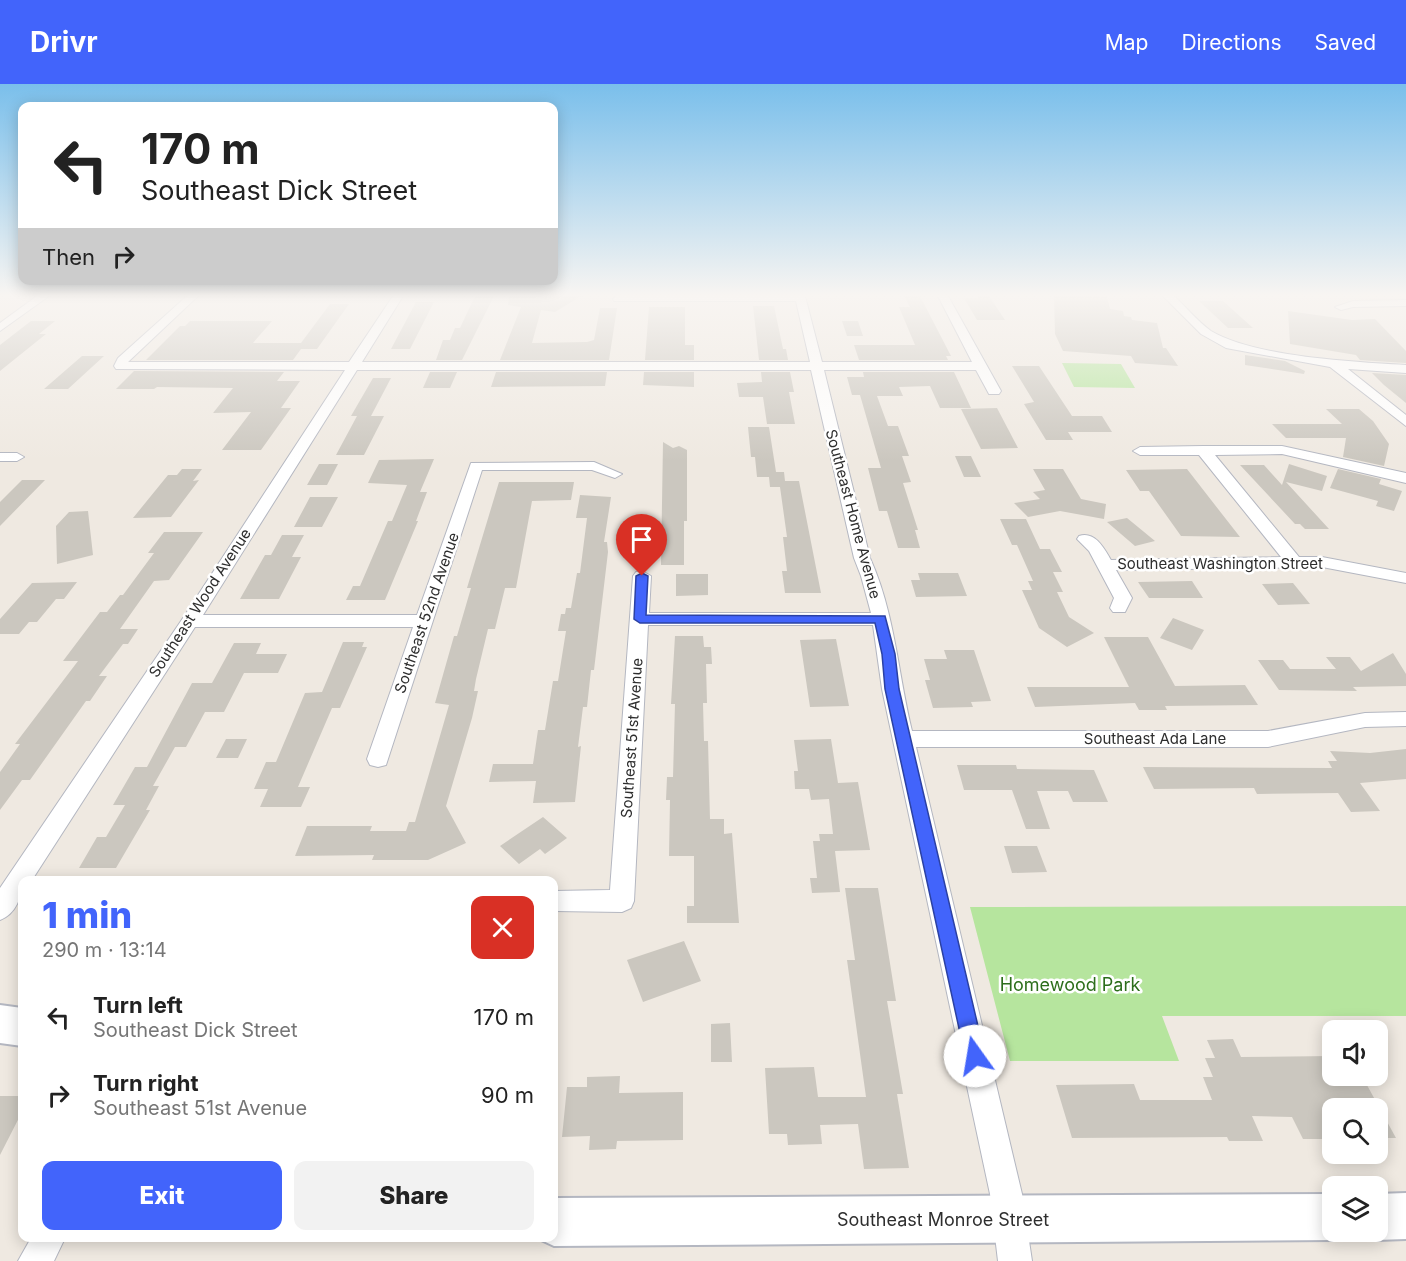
<!DOCTYPE html>
<meta charset="utf-8">
<style>
:root{--surface:#fff;--page:#f2f2f2;--text:#222;--muted:#767676;--accent:#4264fb}
body{margin:0;font-family:Inter,sans-serif;background:var(--page);color:var(--text);height:100vh;display:flex;flex-direction:column;font-size:22px;white-space:nowrap}
*{box-sizing:border-box;margin:0}
p{font-size:20px;color:var(--muted)}
.icon{flex:none;width:33px;height:33px;fill:none;stroke:currentColor;stroke-width:2;stroke-linecap:round;stroke-linejoin:round}
.map{position:relative;flex:1;overflow:hidden}
.details{position:absolute;left:18px;top:792px;width:540px;height:366px;display:flex;flex-direction:column;background:var(--surface);border-radius:12px;box-shadow:0 3px 15px #0003}
.details>*{flex:none}
.top-card{position:absolute;left:18px;top:18px;width:540px;height:183px;border-radius:12px;box-shadow:0 3px 15px #0003;background:#fff;color:var(--text);overflow:hidden}
.buttons{position:absolute;left:1322px;top:936px;display:grid;gap:12px}
.buttons a{display:grid;place-items:center;width:66px;height:66px;border-radius:12px;background:var(--surface);box-shadow:0 3px 15px #0003;font-size:30px}
.pin{position:absolute;display:grid;place-items:center;width:51px;height:51px;color:#fff;margin:-62px -26px;border-radius:50% 50% 50% 0;rotate:-45deg;box-shadow:0 0 6px #0007}
.pin .icon{rotate:45deg}
.me{position:absolute;width:66px;margin:-33px;rotate:347deg;stroke-linejoin:round;filter:drop-shadow(0 0 4px #0008)}
.turn{display:flex;align-items:center;gap:21px;height:126px;padding:0 24px;font-size:27px}
.turn .icon{width:78px;height:78px;stroke-width:2.5}
.turn b{display:block;font-size:42px;line-height:51px}
.then{display:flex;align-items:center;height:57px;padding:0 24px;background:#0003;gap:12px;font-size:22px}
.round{display:grid;place-items:center;flex:none;width:63px;height:63px;border-radius:12px;background:var(--page)}
.head{display:flex;align-items:center;justify-content:space-between;height:102px;padding:0 24px}
h1{font-size:36px;font-weight:800;line-height:45px;color:var(--accent)}
.button{display:flex;gap:12px;margin-top:auto;padding:12px 24px}
.button a{flex:1;height:69px;border-radius:12px;background:var(--accent);color:#fff;font-size:24px;font-weight:800;line-height:69px;text-align:center}
.button a+a{background:var(--page);color:var(--text)}
ul{padding:0;list-style:none}
li{display:flex;align-items:center;gap:18px;height:78px;padding:0 24px}
li div{flex:1}
li b{display:block;font-size:22px}
li em{font-style:normal}
header{display:flex;align-items:center;gap:36px;box-sizing:border-box;height:84px;padding:0 30px;background:var(--accent);color:#fff}
header strong{font-size:28px}
nav{display:flex;gap:33px;margin-inline-start:auto;font-size:21px}
.map>svg:first-child{display:block}
</style>
<header>
<strong>Drivr</strong>
<nav><a>Map</a><a>Directions</a><a>Saved</a></nav>
</header>
<div class="map">
<svg width="1406" height="1177" viewBox="0 0 1406 1177">
<rect width="100%" height="100%" fill="#efe9e1"/>
<path fill="#b6e59e" d="M1062,279L1121,280L1135,304L1074,303Z
M1406,822V932H1162L1179,977H1010L970,823Z"/>
<path fill="#cbc7bf" d="M475,212H494L462,276H436L443,256H450L455,244H460Z
M509,212H581L555,228L541,226L532,259L587,258L594,256L600,224H617L609,276H500L521,223L508,221Z
M904,212H920L951,272H946L948,276H859L854,261H915L899,223H910Z
M978,212H989L1005,236H977L964,214H978Z
M1054,212L1107,213L1110,225L1123,227L1124,232L1131,233L1132,236L1157,239L1163,264H1166L1178,282L1135,279L1131,272L1063,267L1055,250Z
M1199,217H1223L1253,244H1228Z
M416,218H434L410,265H391Z
M330,220H349L317,265H301L293,276H146L180,242H185L190,237H272L253,259H301Z
M753,222H774L783,265H786L788,276H759Z
M649,223H685V261H694V276H645Z
M1288,227L1352,236L1375,235L1406,267V279L1360,276L1356,271L1290,260Z
M31,237H55L39,250H46L0,287V261Z
M842,237H858L863,252H847Z
M1245,271L1285,277L1305,287L1304,290L1245,281Z
M82,272H104L68,305H44Z
M1012,282H1039L1072,332H1102L1112,348H1068L1073,356H1046L1024,320L1034,318Z
M134,287L284,288L277,297H300L281,324H291L261,366H222L251,328L213,329L233,304L157,303L154,305H116Z
M430,288H457L450,304H423Z
M496,288H607L605,302L491,303Z
M644,288H694V303L643,301Z
M761,288H790L794,308H789L795,340H767L763,313H739L737,299L762,298Z
M863,288H954L971,324H940L930,302L899,303L903,312H877L888,342H898L909,372H902L911,398L903,399L918,446H915L920,464H898L887,427H879L868,384H881L860,311H852L847,293H864Z
M1372,289L1406,291V319L1384,301Z
M373,294H391L371,332H384L364,371H336L357,332H351Z
M997,324L1018,364L981,365L961,325Z
M1326,325H1359L1373,337L1389,360L1384,382L1343,373L1346,354H1286L1272,340H1342Z
M748,343H769L776,388H784L785,397H799L821,509H785L782,487H787L783,453H787L780,403H770L769,393H757L755,373H751Z
M663,358L673,364L679,362L687,366V437H684V481H661Z
M955,372H971L981,393H964Z
M434,375L420,408H427L416,437H418L385,516H346L353,502H360L388,437H392L407,401L368,399L379,376Z
M319,380H338L327,401H307Z
M1289,380L1327,392L1322,407L1286,398L1329,445H1305L1300,440H1295L1240,381H1264L1282,401Z
M182,385H202L193,397L199,396L171,433L133,434L168,391H177Z
M1033,385H1063L1081,415L1106,420L1104,435L1060,427L1028,433L1014,419L1040,415L1033,408L1045,406Z
M1187,385L1222,430L1240,453L1181,452L1149,407H1140L1126,386Z
M1338,385L1381,395L1379,400L1402,407L1394,427L1376,422L1378,417L1330,404Z
M22,396H45L0,442V418Z
M499,398H574L571,416L532,417L516,504H505L495,545H488L476,595L474,607H478L472,634L446,722L466,759L428,776H372L374,771L295,772L307,742H372L370,747H406L409,738H415L449,621L435,619L454,552H457L471,504H467Z
M580,411L611,413L604,458H607L608,468L594,586H591L587,623H583L578,663L581,662L575,718L533,719L536,697L489,698L493,680H533L538,646H545L553,597H558L566,547H558L561,530H565L566,524H571L577,489H580L587,434H576Z
M310,413H338L322,443H294Z
M88,427L93,471L57,480L56,442L69,428Z
M1127,434L1138,443L1155,457L1135,462L1107,438Z
M1000,435H1026L1040,465H1050L1062,488H1053L1063,508H1057L1069,533L1094,549L1067,563L1039,544L1022,506H1032L1028,497H1033L1017,461H1012Z
M164,448H203L169,496L154,497L120,545H138L128,560H123L99,592H107L90,617H86L30,696H22L0,726V688L20,660H15L78,577H63L100,528H107L120,511H123L154,469H148Z
M282,451H304L292,473H301L279,515H240L265,471H271Z
M918,489H958L967,512L916,513L911,496H920Z
M676,490H708V511L676,512Z
M1192,497L1203,514H1149L1138,498Z
M77,498L64,515H56L37,538H29L19,550H0V535L32,499Z
M1293,499L1310,520L1278,521L1262,500Z
M1173,534L1204,546L1192,566L1160,554Z
M675,552H703L704,563H711L712,580H706L707,619H703L704,657H708L710,735H724V750L732,749L739,839H687V822H694V772H669L670,716H666L667,693H673L675,620H671Z
M1104,553H1148L1175,602L1245,601L1258,621L1165,622L1167,626H1139L1135,619L1035,623L1027,603H1129Z
M836,555L849,622L810,623L800,556Z
M343,558H364L362,563H367L340,624H332L298,703H310L301,723H260L268,705H254L266,678H276L305,609L322,608Z
M234,559H261L256,570H287L278,589H244L224,628H205L186,663H175L153,702H159L146,726H150L116,784H79L97,753H106L125,721H113L135,683H147L192,599H212Z
M944,566H974L991,617L971,618L973,623L933,624L925,596H930L924,575H947Z
M1393,569L1406,590V602L1353,603L1357,607L1279,606L1258,576H1283L1290,585H1336L1326,573H1350L1361,587Z
M226,655H247L238,674H216Z
M831,655L838,699L858,698L870,766L835,767L840,808L812,809L810,794H817L813,757H820L819,750H833L829,715L811,716L809,705H795L794,687H798L794,656Z
M1406,665V695L1360,699L1380,727L1351,728L1338,709L1257,710L1254,704L1154,705L1143,683L1332,684L1328,677H1337L1330,667L1370,669Z
M957,681H1016L1017,685L1094,686L1108,718H1073L1068,707H1037L1050,745H1026L1012,706H964Z
M543,733L567,754L545,770L540,765L519,780L500,762Z
M1004,762H1037L1047,788L1012,789Z
M845,804H878L896,917H887L903,1010H897L909,1084L864,1085L858,1040L820,1041L822,1060L788,1061L787,1050H769L765,984L814,983L818,1013H866L847,876H855Z
M684,857L701,897L643,918L627,876Z
M730,939L732,978H711V940Z
M1233,955L1241,973L1332,972V992H1362L1396,1054H1377V1024H1332V1055H1303L1292,1033L1252,1032L1263,1057H1229L1227,1053L1072,1054L1056,1001L1134,1000L1140,1016H1212L1203,993H1213L1205,974H1215L1207,956Z
M620,992L619,1009L683,1008V1056L617,1057L616,1065L589,1066L590,1052L562,1053L567,1003H587V993Z
M0,1012H22V1028L0,1071Z"/>
<g fill="none" stroke-linecap="round" stroke-linejoin="round">
<defs>
<path id="street" d="M37,212H49L0,247V239Z
M187,212H198L128,278H349L393,212H403L362,278H810L796,217H614L613,215L617,212H805L822,278H972L938,212H948L1001,307L999,310H989L976,286H824L870,474C895,529 898,590 912,647H1268L1365,629L1406,628V642L1365,643L1268,663H916L1022,1110L1032,1177H998L990,1110L882,605L873,541H648L634,817L631,824L622,828L554,827V807L610,806L633,492L636,488L642,487L651,492L649,529H871L861,492L854,474L811,286H357L203,531H417L471,379L594,378L622,390L615,394L592,386H482L386,681L378,683L370,681L367,675L413,543H195L32,796H22C22,813 16,830 0,836V804L183,534L345,286L116,285L114,282L118,274Z
M1163,212H1174C1186,223 1198,238 1211,247C1255,273 1354,278 1406,281V289L1348,285L1406,331V342L1330,283L1226,264L1201,250Z
M1406,216V222L1353,223L1341,226L1335,223L1353,217Z
M1203,362H1282L1406,389V399L1282,370L1215,371L1299,473H1322L1406,489V499L1322,483L1116,486L1132,514L1125,528H1113L1110,524L1114,514L1089,467L1077,455L1079,452C1095,447 1104,464 1111,476L1281,473L1199,371H1140L1133,367L1140,363Z
M0,369H17L24,373L17,377H0Z
M31,1154H65L54,1177H18Z"/>
<path id="secondary" d="M0,921L22,924V962L0,959Z
M1406,1109V1155L1377,1156L1360,1150V1148H1377V1110Z
M1332,1110V1148H1349L1332,1156L554,1162L537,1154H554V1114Z"/>
</defs>
<use href="#street" stroke="#b4b7c1" stroke-width="2"/>
<use href="#secondary" stroke="#b4b7c1" stroke-width="4"/>
<use href="#street" fill="#fff" fill-rule="evenodd"/>
<use href="#secondary" fill="#fff" fill-rule="evenodd"/>
</g>
<linearGradient id="sky" x2="0" y2="1"><stop stop-color="#7abfeb"/><stop offset="0.56" stop-color="#f8f5f2"/><stop offset="1" stop-color="#f8f5f2" stop-opacity="0"/></linearGradient>
<rect width="1406" height="377" fill="url(#sky)"/>
<path fill="#4264fb" stroke="#2b41a3" stroke-width="1.5" d="M642,489L648,492L646,531L885,532L895,570L899,605L985,972L982,979L975,982L968,979L965,972L885,605L882,570L875,539H640L634,535L636,492Z"/>
<g text-anchor="middle" stroke-width="5" stroke-linejoin="round" paint-order="stroke">
<g font-size="15" fill="#2e2e2e" stroke="#fff">
<text transform="translate(853 430) rotate(75)" y="5">Southeast Home Avenue</text>
<text x="1220" y="485">Southeast Washington Street</text>
<text transform="translate(200 519) rotate(-57)" y="5">Southeast Wood Avenue</text>
<text transform="translate(427 529) rotate(-71)" y="5">Southeast 52nd Avenue</text>
<text transform="translate(632 654) rotate(-86)" y="5">Southeast 51st Avenue</text>
<text x="1155" y="660">Southeast Ada Lane</text>
</g>
<g font-size="18" fill="#2c6e1b" stroke="#fff">
<text x="1070" y="907">Homewood Park</text>
</g>
<g font-size="18" fill="#2e2e2e" stroke="#fff">
<text x="943" y="1142">Southeast Monroe Street</text>
</g>
</g>
</svg>
<div class="buttons">
<a><svg class="icon" aria-label="sound" viewBox="0 0 24 24"><path d="M4 9h4l5-4v14l-5-4H4zM17 9q2 3 0 6"/></svg></a>
<a><svg class="icon" aria-label="search" viewBox="0 0 24 24"><circle cx="10" cy="10" r="6"/><path d="M15 15l6 6"/></svg></a>
<a><svg class="icon" aria-label="layers" viewBox="0 0 24 24"><path d="M12 4l9 5-9 5-9-5zM3 14l9 5 9-5"/></svg></a>
</div>
<div class="pin" style="left:642px;top:492px;background:#d93025"><svg class="icon" aria-label="arrive" viewBox="0 0 24 24"><path d="M6 21V4h12l-3 4 3 4H6"/></svg></div>
<svg class="me" style="left:975px;top:972px" viewBox="-20 -20 40 40"><circle r="19" fill="#fff"/><path d="M0-13L10 11 0 6-10 11z" fill="#4264fb"/></svg>
<div class="top-card">
<div class="turn"><svg class="icon" aria-label="left" viewBox="0 0 24 24"><path d="M17 20v-9H6M10 6l-5 5 5 5"/></svg><div><b>170 m</b>Southeast Dick Street</div></div>
<div class="then">Then<svg class="icon" aria-label="right" viewBox="0 0 24 24"><path d="M7 20v-9h11M14 6l5 5-5 5"/></svg></div>
</div>
<section class="details">
<div class="head"><div><h1>1 min</h1><p>290 m · 13:14</p></div><a class="round" style="background:#d93025;color:#fff"><svg class="icon" aria-label="close" viewBox="0 0 24 24"><path d="M6 6l12 12M18 6L6 18"/></svg></a></div>
<ul>
<li><svg class="icon" aria-label="left" viewBox="0 0 24 24"><path d="M17 20v-9H6M10 6l-5 5 5 5"/></svg><div><b>Turn left</b><p>Southeast Dick Street</p></div><em>170 m</em></li>
<li><svg class="icon" aria-label="right" viewBox="0 0 24 24"><path d="M7 20v-9h11M14 6l5 5-5 5"/></svg><div><b>Turn right</b><p>Southeast 51st Avenue</p></div><em>90 m</em></li>
</ul>
<div class="button"><a>Exit</a><a>Share</a></div>
</section>
</div>
